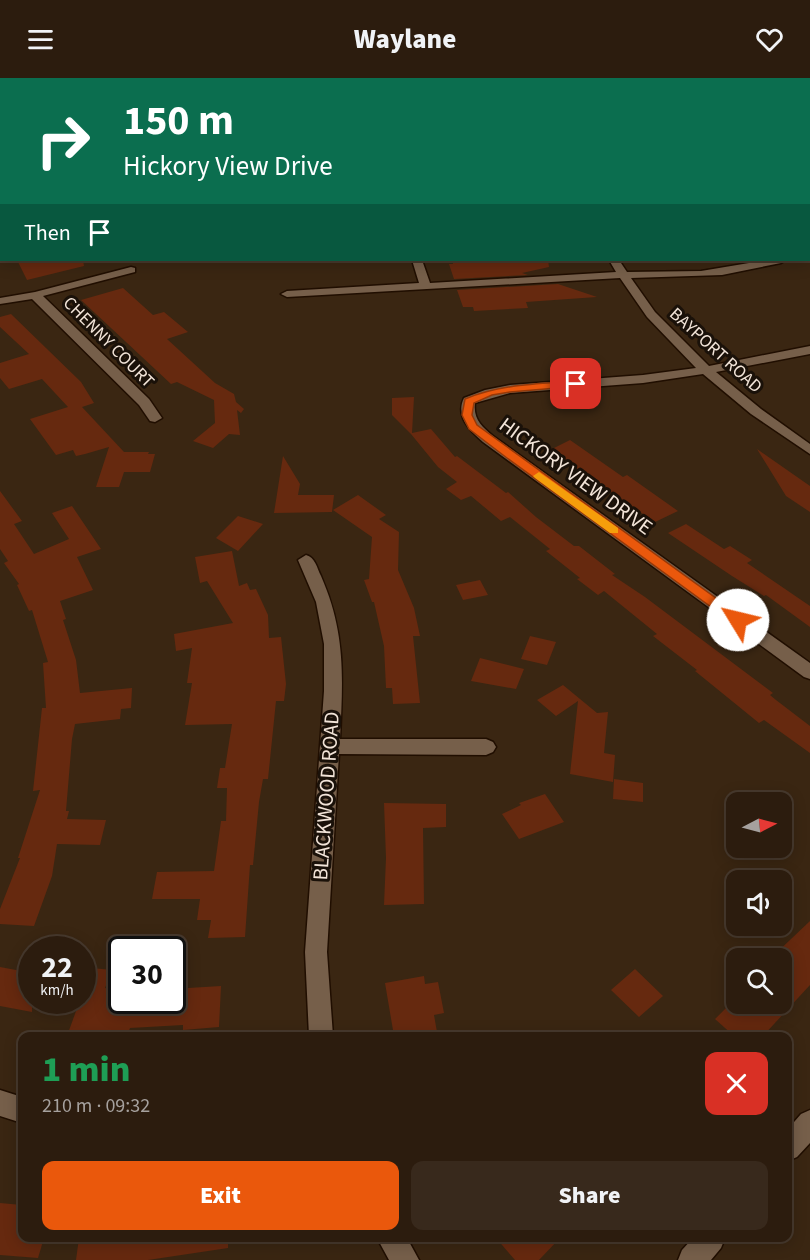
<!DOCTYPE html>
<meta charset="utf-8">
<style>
:root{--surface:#2c1c0e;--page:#38291c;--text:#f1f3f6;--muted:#a6a19e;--line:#483a2e;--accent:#ea580c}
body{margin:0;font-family:"Source Sans 3",sans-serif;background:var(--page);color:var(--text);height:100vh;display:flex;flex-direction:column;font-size:22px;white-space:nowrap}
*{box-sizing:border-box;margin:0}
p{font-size:20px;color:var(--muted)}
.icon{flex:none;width:33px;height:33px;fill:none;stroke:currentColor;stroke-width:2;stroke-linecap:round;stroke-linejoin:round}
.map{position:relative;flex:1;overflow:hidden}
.panel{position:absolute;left:18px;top:954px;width:774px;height:210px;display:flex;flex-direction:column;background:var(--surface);border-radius:12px;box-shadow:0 3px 15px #0003,0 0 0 2px var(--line)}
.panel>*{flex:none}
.guide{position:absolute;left:0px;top:0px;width:810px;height:183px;box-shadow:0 3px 15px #0003,0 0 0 2px var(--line);background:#0b6e4f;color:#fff;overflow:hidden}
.needle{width:39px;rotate:84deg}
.controls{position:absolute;left:726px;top:714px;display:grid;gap:12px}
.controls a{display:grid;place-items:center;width:66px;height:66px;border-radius:12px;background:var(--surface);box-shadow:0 3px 15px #0003,0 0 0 2px var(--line);font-size:30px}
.speed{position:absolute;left:18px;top:858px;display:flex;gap:12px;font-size:30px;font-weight:700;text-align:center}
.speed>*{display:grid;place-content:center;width:78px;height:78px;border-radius:50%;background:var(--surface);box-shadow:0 3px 15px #0003,0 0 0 2px var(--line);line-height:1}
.speed small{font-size:15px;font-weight:400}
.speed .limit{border:3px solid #111;border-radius:9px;background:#fff;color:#111}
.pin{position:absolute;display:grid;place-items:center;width:51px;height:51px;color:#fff;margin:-26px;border-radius:12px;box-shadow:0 3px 9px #0006}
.me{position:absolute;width:66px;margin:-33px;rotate:306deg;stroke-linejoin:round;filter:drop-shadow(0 0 4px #0008)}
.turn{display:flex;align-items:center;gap:21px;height:126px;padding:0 24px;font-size:27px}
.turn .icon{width:78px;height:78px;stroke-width:2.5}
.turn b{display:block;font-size:42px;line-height:51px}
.then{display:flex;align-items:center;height:57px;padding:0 24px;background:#0003;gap:12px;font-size:22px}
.round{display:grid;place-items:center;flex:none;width:63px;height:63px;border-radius:12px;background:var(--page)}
.overview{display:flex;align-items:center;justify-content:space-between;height:102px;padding:0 24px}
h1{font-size:36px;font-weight:800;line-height:45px;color:#1e9e55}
.button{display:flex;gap:12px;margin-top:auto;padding:12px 24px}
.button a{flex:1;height:69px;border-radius:12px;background:var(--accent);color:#fff;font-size:24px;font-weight:800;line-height:69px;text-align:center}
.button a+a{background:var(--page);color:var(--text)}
header{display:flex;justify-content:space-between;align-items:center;height:78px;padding:0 24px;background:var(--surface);font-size:27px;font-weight:800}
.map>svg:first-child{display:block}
</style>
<header><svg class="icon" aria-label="menu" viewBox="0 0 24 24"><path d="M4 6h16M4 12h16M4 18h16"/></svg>Waylane<svg class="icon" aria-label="heart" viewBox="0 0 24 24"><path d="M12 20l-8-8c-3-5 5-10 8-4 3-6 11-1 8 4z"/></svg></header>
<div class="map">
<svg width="810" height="1182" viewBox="0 0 810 1182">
<rect width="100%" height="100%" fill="#3a2612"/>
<path fill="#66290f" d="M17,182H83L84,188L27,202Z
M452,182H548L549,189L522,195L528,197L454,201L449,186H453Z
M558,206L597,219L526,224L528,230L474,233L473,229H463L457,212Z
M123,210L153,237L164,234L188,254L167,261L215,305L234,316L236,324L244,331L241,335L237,332L240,357L229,356L213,370L193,363L215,345L214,322L177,304L171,306L81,222Z
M11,236L81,304L94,325L82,329L124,374H149L148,376H155L150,394H124L119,409H96L109,369L85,376L76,378L73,372L56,377L30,341L68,329L42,301L9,311L0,300V285L29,276L0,249V239Z
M414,319L412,355L431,351L455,379L457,378L506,415L508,414L536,439L574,468H579L615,496L612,497L645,519L773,615L770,617L776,622L810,648V675L764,642L759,645L695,593L697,592L653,558L657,556L604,513L598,517L577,501L580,500L546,473L550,471L510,439L501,443L471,418L461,422L446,411L457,404L438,389L411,356L392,337V320Z
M570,362L623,399L627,397L678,433L655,444L646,438L550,372Z
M757,371L810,408V434L786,418Z
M283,378L300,406L298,417H334L332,434L274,435Z
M0,413L22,443L14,446L34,476L69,461L52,435L72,428L101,471L77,479L93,512L60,523L66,541L63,542L76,582L80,615L132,610L131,630L121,631L120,641L75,646L72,661L66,733H69L67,741L106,742L100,767L57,766L52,798L34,848L0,846V831L20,780H18L40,712L33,713L42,630H46L43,585L48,584L32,532L29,533L17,507L19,506L4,485L8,483L0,471Z
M358,417L386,437L379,441L399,454L398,492L414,530L420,558H413L420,625L393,626L392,610H386L384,568L374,524H372L364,502L369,501L372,459L333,432Z
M238,438L263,446L238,473L216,460Z
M686,446L724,471L730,468L752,482L747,485L810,528V549L766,517L764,518L732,498L668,455Z
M232,473L239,508L247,505L250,512L256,511L268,537L269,560L281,559L286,606L284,623H276L268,701H263L259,724L253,787H250L245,859L208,860L211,842H197L200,821H152L157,794L214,793L221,743H226L227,710H217L220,690H225L232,646L185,647L192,605H187L192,570L176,573L174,556L233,545L207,503L200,505L195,479Z
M480,502L488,517L463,522L456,507Z
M530,558L556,564L547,587L521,581Z
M480,580L524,591L516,611L471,603Z
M563,607L597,635L608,634L604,675L615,677L613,704L570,696L578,623L556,638L537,622Z
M614,701L643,705V724L613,721Z
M545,716L564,744L519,761L502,736L521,727L519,725Z
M384,725L446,726V749L423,750L424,826L384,827L386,780Z
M810,843V907L763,958H734L715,941L730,926H782V880H771Z
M0,889L32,895V934L0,928Z
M92,890L112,892L105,910L122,912V922H172V911L221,908L219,949L183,952V947L130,950L127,958H67L80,922H82V916Z
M635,891L663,918L639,939L611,912Z
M424,898L425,906L438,904L444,935L434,937L437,954L413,958H394L385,905Z
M0,1125L22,1127V1160H44L38,1180L0,1177Z
M79,1160H228V1170L148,1182H76Z
M496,1160H560L539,1182H515Z"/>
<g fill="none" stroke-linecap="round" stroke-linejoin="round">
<defs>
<path id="street" d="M544,0H552L553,2H545Z
M0,5H2V10H0Z
M0,52H2L0,58Z
M810,60V66H808V61Z
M0,79H2V85H0Z
M808,160H810V166H808Z
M412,182H422L430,205L616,194L609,182H619L627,194L701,193L767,182H786L781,185L722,197L631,200L655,234L709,288L810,268V276L716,294L761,331L810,366V376L751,336L703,296L643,305L510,315L475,325C473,341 482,349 493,358L810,585V601L804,599L483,364C470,353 455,338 464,320L485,312L510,307L643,297L696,290L647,239L620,200L287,219L281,216L287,213L419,205Z
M131,189L135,190V194L43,218L149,321L162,340L155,344L150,343L139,327L32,221L0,226V220L35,214Z
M306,477C315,479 317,490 321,498C346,555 343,600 340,661H486L493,664L496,669L493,674L486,677L339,676L327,874L333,958H309L305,874L324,613V566L316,524L298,482Z
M0,1012L22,1019V1045L0,1038Z
M810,1032V1065L797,1079L788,1083V1051L801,1036Z
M377,1160H407L419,1182H389Z
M693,1160H725L721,1170L711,1182H678L682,1172Z"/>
</defs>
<use href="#street" stroke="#200e00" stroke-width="3"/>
<use href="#street" fill="#765f4a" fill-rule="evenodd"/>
</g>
<path fill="#ea580c" stroke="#983908" stroke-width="1.5" d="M576,303L581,306L580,308L510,314L492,317L474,325L472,337L477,347L742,539L744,542L742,545H733L507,380L469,351L462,337L465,321C501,306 538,306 576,303Z"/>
<path fill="#f59e0b" d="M539,394L618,450V455H610L535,400L533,398Z"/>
<g text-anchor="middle" stroke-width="6" stroke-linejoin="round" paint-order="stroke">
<g font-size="18" fill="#f2e4d8" stroke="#1a1109">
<text transform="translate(109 264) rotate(45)" y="6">CHENNY COURT</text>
<text transform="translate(716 272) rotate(42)" y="6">BAYPORT ROAD</text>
</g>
<g font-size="21" fill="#f2e4d8" stroke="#1a1109">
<text transform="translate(576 398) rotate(36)" y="7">HICKORY VIEW DRIVE</text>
<text transform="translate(326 718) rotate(-86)" y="7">BLACKWOOD ROAD</text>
</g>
</g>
</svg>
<div class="controls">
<a><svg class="needle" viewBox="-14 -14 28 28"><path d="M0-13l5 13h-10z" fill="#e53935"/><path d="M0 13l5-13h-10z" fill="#a6a19e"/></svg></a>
<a><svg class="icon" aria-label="sound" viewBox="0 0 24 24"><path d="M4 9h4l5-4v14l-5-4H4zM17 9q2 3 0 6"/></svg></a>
<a><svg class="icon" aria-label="search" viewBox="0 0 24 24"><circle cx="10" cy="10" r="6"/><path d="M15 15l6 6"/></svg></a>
</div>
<div class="speed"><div>22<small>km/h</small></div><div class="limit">30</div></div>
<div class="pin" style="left:576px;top:306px;background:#d93025"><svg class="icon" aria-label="arrive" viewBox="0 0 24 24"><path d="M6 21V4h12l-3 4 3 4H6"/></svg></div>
<svg class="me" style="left:738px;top:542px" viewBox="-20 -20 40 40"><circle r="19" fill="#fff"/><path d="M0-13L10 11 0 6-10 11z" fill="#ea580c"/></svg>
<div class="guide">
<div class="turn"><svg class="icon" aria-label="right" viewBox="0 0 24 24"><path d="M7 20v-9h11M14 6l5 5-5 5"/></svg><div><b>150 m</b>Hickory View Drive</div></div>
<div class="then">Then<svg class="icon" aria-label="arrive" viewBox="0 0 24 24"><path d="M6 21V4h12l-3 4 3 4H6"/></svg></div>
</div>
<section class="panel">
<div class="overview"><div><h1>1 min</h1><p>210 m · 09:32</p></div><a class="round" style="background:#d93025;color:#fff"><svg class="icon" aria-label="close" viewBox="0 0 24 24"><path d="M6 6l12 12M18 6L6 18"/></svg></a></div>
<div class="button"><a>Exit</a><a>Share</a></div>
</section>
</div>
